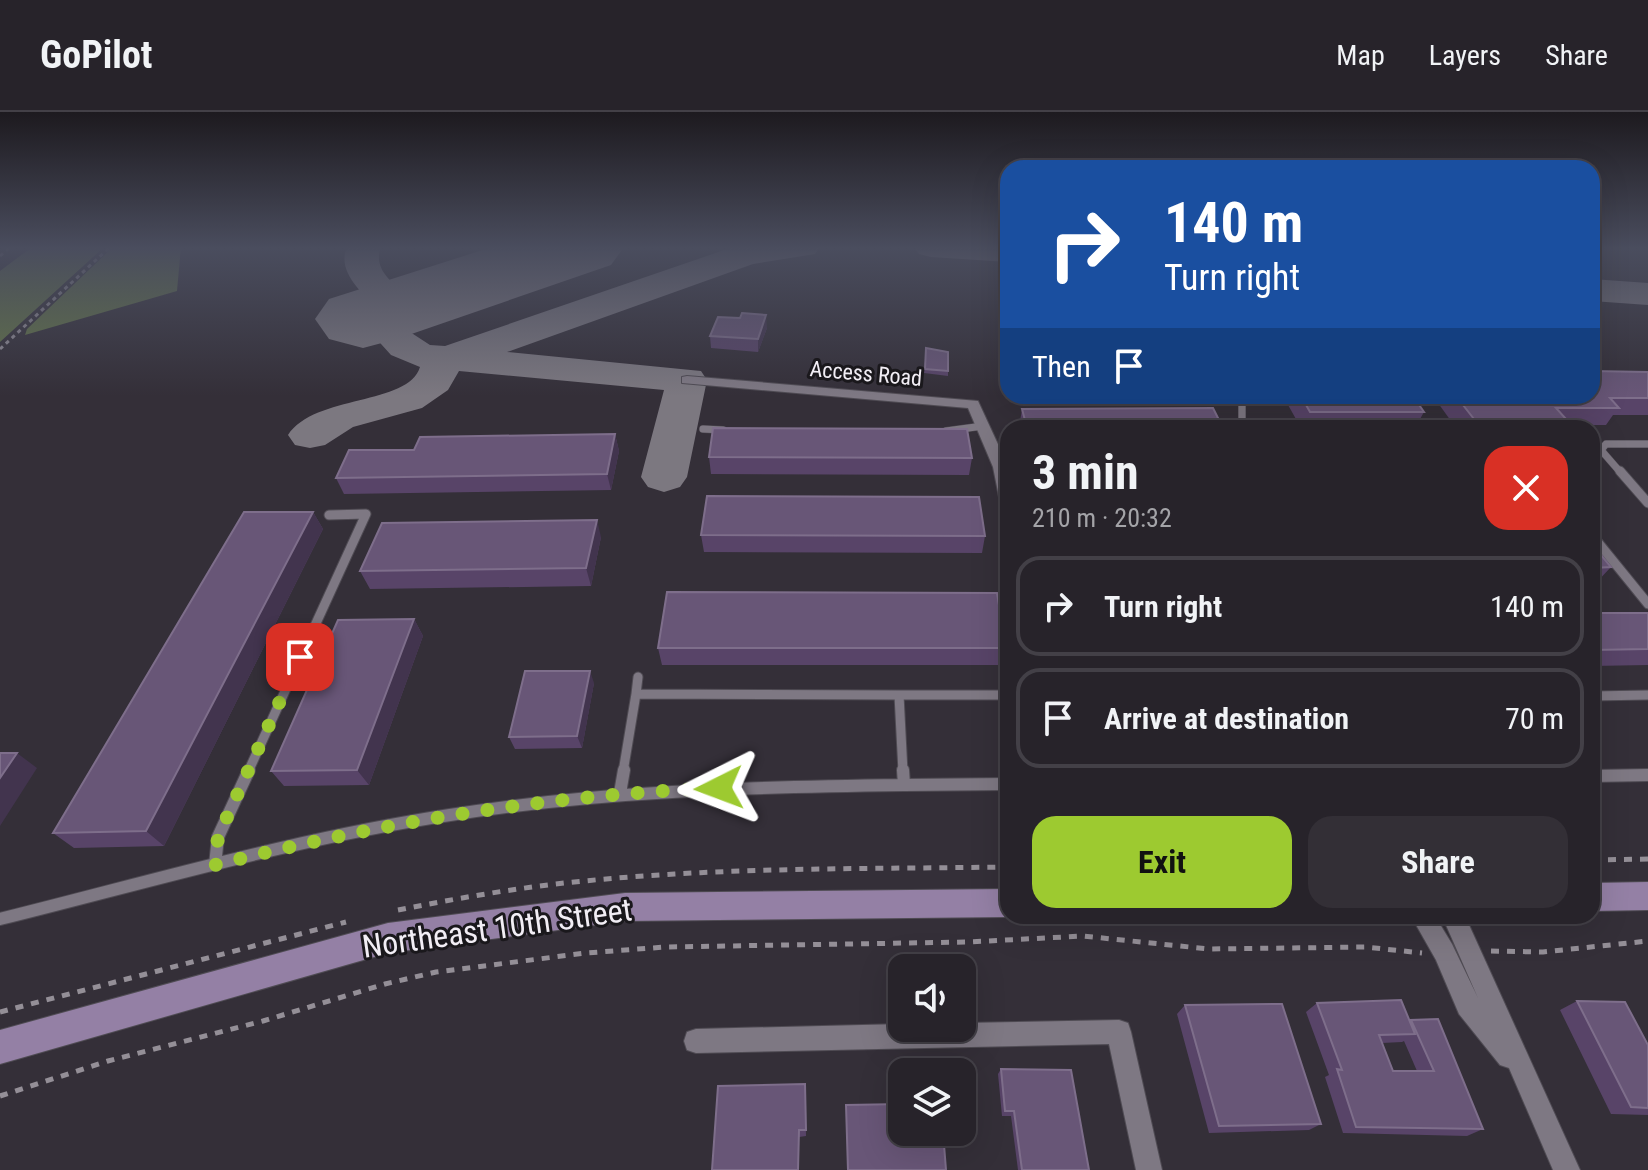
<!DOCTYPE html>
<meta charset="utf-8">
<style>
:root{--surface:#27232a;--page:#332f36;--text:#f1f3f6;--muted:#a4a4a8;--line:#434047;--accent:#9dca30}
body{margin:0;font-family:"Roboto Condensed",sans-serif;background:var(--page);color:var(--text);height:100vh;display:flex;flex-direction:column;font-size:30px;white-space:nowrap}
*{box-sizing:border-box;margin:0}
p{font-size:26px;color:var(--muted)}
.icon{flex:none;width:44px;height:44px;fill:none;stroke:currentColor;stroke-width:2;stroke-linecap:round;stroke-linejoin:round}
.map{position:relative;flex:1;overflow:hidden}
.side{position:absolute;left:1000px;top:308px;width:600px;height:504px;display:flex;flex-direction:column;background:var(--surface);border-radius:24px;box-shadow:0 8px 32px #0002,0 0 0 2px var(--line)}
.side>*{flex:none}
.guide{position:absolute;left:1000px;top:48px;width:600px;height:244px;border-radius:24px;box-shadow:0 8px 32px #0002,0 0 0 2px var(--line);background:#1a4fa0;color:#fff;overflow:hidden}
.controls{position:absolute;left:888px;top:842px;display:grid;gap:16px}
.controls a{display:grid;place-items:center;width:88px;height:88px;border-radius:16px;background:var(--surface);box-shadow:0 8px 32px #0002,0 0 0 2px var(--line);font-size:40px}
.pin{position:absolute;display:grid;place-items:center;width:68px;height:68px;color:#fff;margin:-34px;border-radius:16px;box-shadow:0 4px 12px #0006}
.me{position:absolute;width:88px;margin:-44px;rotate:267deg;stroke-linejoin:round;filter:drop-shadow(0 0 6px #0008)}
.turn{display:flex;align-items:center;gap:28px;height:168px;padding:0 32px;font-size:36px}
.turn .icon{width:104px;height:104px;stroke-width:2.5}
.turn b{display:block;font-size:56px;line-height:68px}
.then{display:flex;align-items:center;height:76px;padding:0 32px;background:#0003;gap:16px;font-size:30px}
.round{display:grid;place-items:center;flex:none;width:84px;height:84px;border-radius:24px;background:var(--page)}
.overview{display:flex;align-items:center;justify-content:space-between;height:136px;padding:0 32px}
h1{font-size:48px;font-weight:700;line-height:60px}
.action{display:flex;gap:16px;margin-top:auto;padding:16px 32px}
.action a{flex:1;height:92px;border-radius:24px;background:var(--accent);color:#111;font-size:32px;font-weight:700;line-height:92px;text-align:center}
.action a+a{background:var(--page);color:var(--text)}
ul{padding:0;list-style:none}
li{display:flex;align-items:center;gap:24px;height:100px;margin:0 16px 12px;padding:0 16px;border:4px solid var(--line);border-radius:24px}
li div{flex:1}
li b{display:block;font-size:30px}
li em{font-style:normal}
header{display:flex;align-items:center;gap:48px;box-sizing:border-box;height:112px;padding:0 40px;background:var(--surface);border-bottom:2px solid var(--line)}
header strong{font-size:38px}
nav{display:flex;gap:44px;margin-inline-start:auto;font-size:28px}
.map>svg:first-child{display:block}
</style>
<header>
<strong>GoPilot</strong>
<nav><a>Map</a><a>Layers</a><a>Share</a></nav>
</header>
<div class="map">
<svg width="1648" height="1058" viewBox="0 0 1648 1058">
<rect width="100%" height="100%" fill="#342f38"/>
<path fill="#637447" d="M32,135H104L0,230V159Z
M113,135H181L177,179L25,223L27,217Z"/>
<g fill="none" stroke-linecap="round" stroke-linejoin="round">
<path fill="#7c7880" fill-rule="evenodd" d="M347,135H381C373,156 390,169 405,181L420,177L433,180L438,188L433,196L411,209L410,220L430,233L445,234L733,135H820L815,142L753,152L507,240L701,259L707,268L687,365L680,375L664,380L648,375L641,365L664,278L459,259L448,278L422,296L353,315L325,333L310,336L295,333L288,323C315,282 408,294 420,255L391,243L372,222L373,206L379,198C363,182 336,160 347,135Z
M914,135H1008V150L931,145L919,142Z
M1592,167L1648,171V193L1592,189Z"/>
<path fill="#7c7880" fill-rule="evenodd" d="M492,135H624L611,153L397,227L363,236L329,227L315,207L329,187Z"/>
<defs>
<path id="lane-far2" d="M1242,294V316
M703,317L723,318
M946,319L983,314
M1592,338H1601L1606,332H1648
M1601,338L1621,361"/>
<path id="lane-far1" d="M1620,359L1648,391
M1592,423L1648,492
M636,582L638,565
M1592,584L1648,583
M248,660L366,402L329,403
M623,660L636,582L899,583
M903,660L899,583H1000"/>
<path id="lane" d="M903,658L904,673L1008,672
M1592,664L1648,663
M620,681L624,658
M215,753L218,725L249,658
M0,807C149,770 298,726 450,703C600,679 752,675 904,673"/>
<path id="street" d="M687,264L978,289L1008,354V395L1000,390L993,355L968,296L682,271V265Z
M1411,804H1435L1452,832L1478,886L1442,804H1465L1580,1058H1553L1509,956L1500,953L1459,902L1436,848Z
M1119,908L1128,911L1131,920L1162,1058H1136L1109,932L696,941L687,938L684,929L687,920L696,917L902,912V916H962V911Z"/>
<path id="secondary" d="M1648,770V798L1592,799V771Z
M1008,777V804H1011L1008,805L625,809L388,841L0,952V918L388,811L625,781Z"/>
</defs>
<use href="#lane-far2" stroke="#4f4b53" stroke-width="8"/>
<use href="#lane-far1" stroke="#4f4b53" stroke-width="11"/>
<use href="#lane" stroke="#4f4b53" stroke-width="14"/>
<use href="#street" stroke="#4f4b53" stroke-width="2"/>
<use href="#secondary" stroke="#4f4b53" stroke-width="2"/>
<path stroke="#948f97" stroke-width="3" stroke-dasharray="4 4" stroke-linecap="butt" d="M0,144L10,135
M0,237L110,135"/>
<path stroke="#948f97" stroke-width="5" stroke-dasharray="8 8" stroke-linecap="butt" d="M1592,748L1648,747
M398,798C459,786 521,775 584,769C725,755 867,757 1008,755
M1491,839L1543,840L1648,829
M0,900L346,810
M0,984L108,949L263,909L385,872L436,860L586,841L665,835L969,830L1083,824L1209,837L1365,835L1422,841"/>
<use href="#lane-far2" stroke="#7e7883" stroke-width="7"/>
<use href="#lane-far1" stroke="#7e7883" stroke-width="9"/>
<use href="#lane" stroke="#7e7883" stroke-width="12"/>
<use href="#street" fill="#7e7883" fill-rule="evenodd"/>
<use href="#secondary" fill="#9480a5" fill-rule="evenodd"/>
</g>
<path fill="#584468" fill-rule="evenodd" d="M740,206L767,216L758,240L711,236L710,224Z
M1008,221V260L1005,259V236Z
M926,236L948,259V264L924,261Z
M1648,260V303H1613L1606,313H1562L1559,316H1456L1433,284H1592Z
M1283,284H1413L1424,300L1415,316H1301Z
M1022,297L1223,316H1019Z
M615,322L619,339L611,378L344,382L336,366L414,338Z
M709,345L972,346L969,363L711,362Z
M313,400L323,417L164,734L74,736L53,721Z
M701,423L985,424L982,441L704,440Z
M601,425L591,474L370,477L360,459Z
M1592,432L1611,455L1595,472H1592Z
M1592,501H1648V553L1592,554Z
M414,507L423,524L369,673L284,674L271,659Z
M658,536H1006L1002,553H662Z
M594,571L582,636L515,637L509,625Z
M1577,889L1648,933V1003L1611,1002L1560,898Z
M1317,891L1410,909L1411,908L1483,1017L1467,1024L1343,1021L1325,965L1329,963L1306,900ZM1404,929L1417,959H1393L1382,931L1402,930Z
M1185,893L1321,1012L1309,1018L1209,1021L1177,902Z
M1001,957L1089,1058H1018L1011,1004H1002L998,962Z
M805,972L806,1024L799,1025V1058H712Z"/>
<path fill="#42344e" d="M766,203L767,216L758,240V227Z
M615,322L619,339L611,378L607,362Z
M313,400L323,417L164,734L146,719Z
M597,408L601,425L591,474L586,456Z
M414,507L423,524L369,673L357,658Z
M590,559L594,571L582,636L577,624Z
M17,641L37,656L0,714V666Z"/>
<path fill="#685677" stroke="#7e6e8b" stroke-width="2" d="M742,201L766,203L758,227L710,224L718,205L740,206Z
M926,236L948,240V259L925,257Z
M1592,259L1648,260V286H1610L1619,296H1556L1566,307H1474L1456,284H1592Z
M1301,284H1413L1424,300H1310Z
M1213,296L1223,316H1027L1022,297Z
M713,316L967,317L972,346L709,345Z
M615,322L607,362L336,366L349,338H414L420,325Z
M707,384L979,385L985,424L701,423Z
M244,400H313L146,719L53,721Z
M597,408L586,456L360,459L382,411Z
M1592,432L1611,455L1592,456Z
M667,480L997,481L1006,536H658Z
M1592,501H1648V537L1592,538Z
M414,507L357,658L271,659L338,508Z
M525,559H590L577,624L509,625Z
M0,641H17L0,666Z
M1401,888L1415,922L1379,923L1393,959H1434L1411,908L1438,907L1483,1017L1356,1015L1337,957L1342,958L1317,891Z
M1577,889L1625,890L1648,933V996L1631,995Z
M1282,892L1321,1012L1219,1014L1185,893Z
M1001,957L1071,958L1089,1058H1022L1014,999H1005Z
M805,972L806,1018H799L798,1058H712L718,974Z
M902,992V1020H943L946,1058H848L846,993Z"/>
<linearGradient id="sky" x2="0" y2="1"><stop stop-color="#1d1a1f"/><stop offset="0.48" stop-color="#4a4d5e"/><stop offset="1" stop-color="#4a4d5e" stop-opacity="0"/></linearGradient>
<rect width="1648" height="284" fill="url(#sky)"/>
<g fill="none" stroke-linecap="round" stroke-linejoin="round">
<path stroke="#9dca30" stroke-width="14" stroke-dasharray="0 25.2" d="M300,545L218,725L215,753C381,711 547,683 719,676"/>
</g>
<g text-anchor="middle" stroke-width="6" stroke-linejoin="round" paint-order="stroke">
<g font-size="22" fill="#f2eef5" stroke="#1a181c">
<text transform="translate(866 261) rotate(5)" y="8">Access Road</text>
</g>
<g font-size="32" fill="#f2eef5" stroke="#1a181c">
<text transform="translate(497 816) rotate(-8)" y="11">Northeast 10th Street</text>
</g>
</g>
</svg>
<div class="controls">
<a><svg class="icon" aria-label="sound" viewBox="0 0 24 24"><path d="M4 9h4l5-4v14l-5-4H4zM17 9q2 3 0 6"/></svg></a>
<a><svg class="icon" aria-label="layers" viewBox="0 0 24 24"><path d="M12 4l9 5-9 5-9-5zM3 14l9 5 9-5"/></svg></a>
</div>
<div class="pin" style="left:300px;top:545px;background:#d93025"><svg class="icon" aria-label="arrive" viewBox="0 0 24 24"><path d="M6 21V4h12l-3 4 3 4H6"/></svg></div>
<svg class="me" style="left:719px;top:676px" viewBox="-20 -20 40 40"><path d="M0-17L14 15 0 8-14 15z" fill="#9dca30" stroke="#fff" stroke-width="4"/></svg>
<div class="guide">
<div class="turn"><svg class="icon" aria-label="right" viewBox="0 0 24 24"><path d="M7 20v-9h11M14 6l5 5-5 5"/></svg><div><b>140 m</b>Turn right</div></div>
<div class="then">Then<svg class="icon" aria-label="arrive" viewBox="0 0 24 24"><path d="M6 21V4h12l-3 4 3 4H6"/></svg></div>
</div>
<section class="side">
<div class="overview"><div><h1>3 min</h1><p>210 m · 20:32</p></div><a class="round" style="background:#d93025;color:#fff"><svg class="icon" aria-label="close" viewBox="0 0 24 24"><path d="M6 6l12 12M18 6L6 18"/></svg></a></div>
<ul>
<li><svg class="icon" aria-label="right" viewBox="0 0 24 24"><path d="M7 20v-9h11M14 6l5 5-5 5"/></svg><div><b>Turn right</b></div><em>140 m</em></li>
<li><svg class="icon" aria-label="arrive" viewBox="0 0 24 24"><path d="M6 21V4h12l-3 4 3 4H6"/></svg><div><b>Arrive at destination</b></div><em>70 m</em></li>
</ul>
<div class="action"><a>Exit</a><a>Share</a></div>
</section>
</div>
